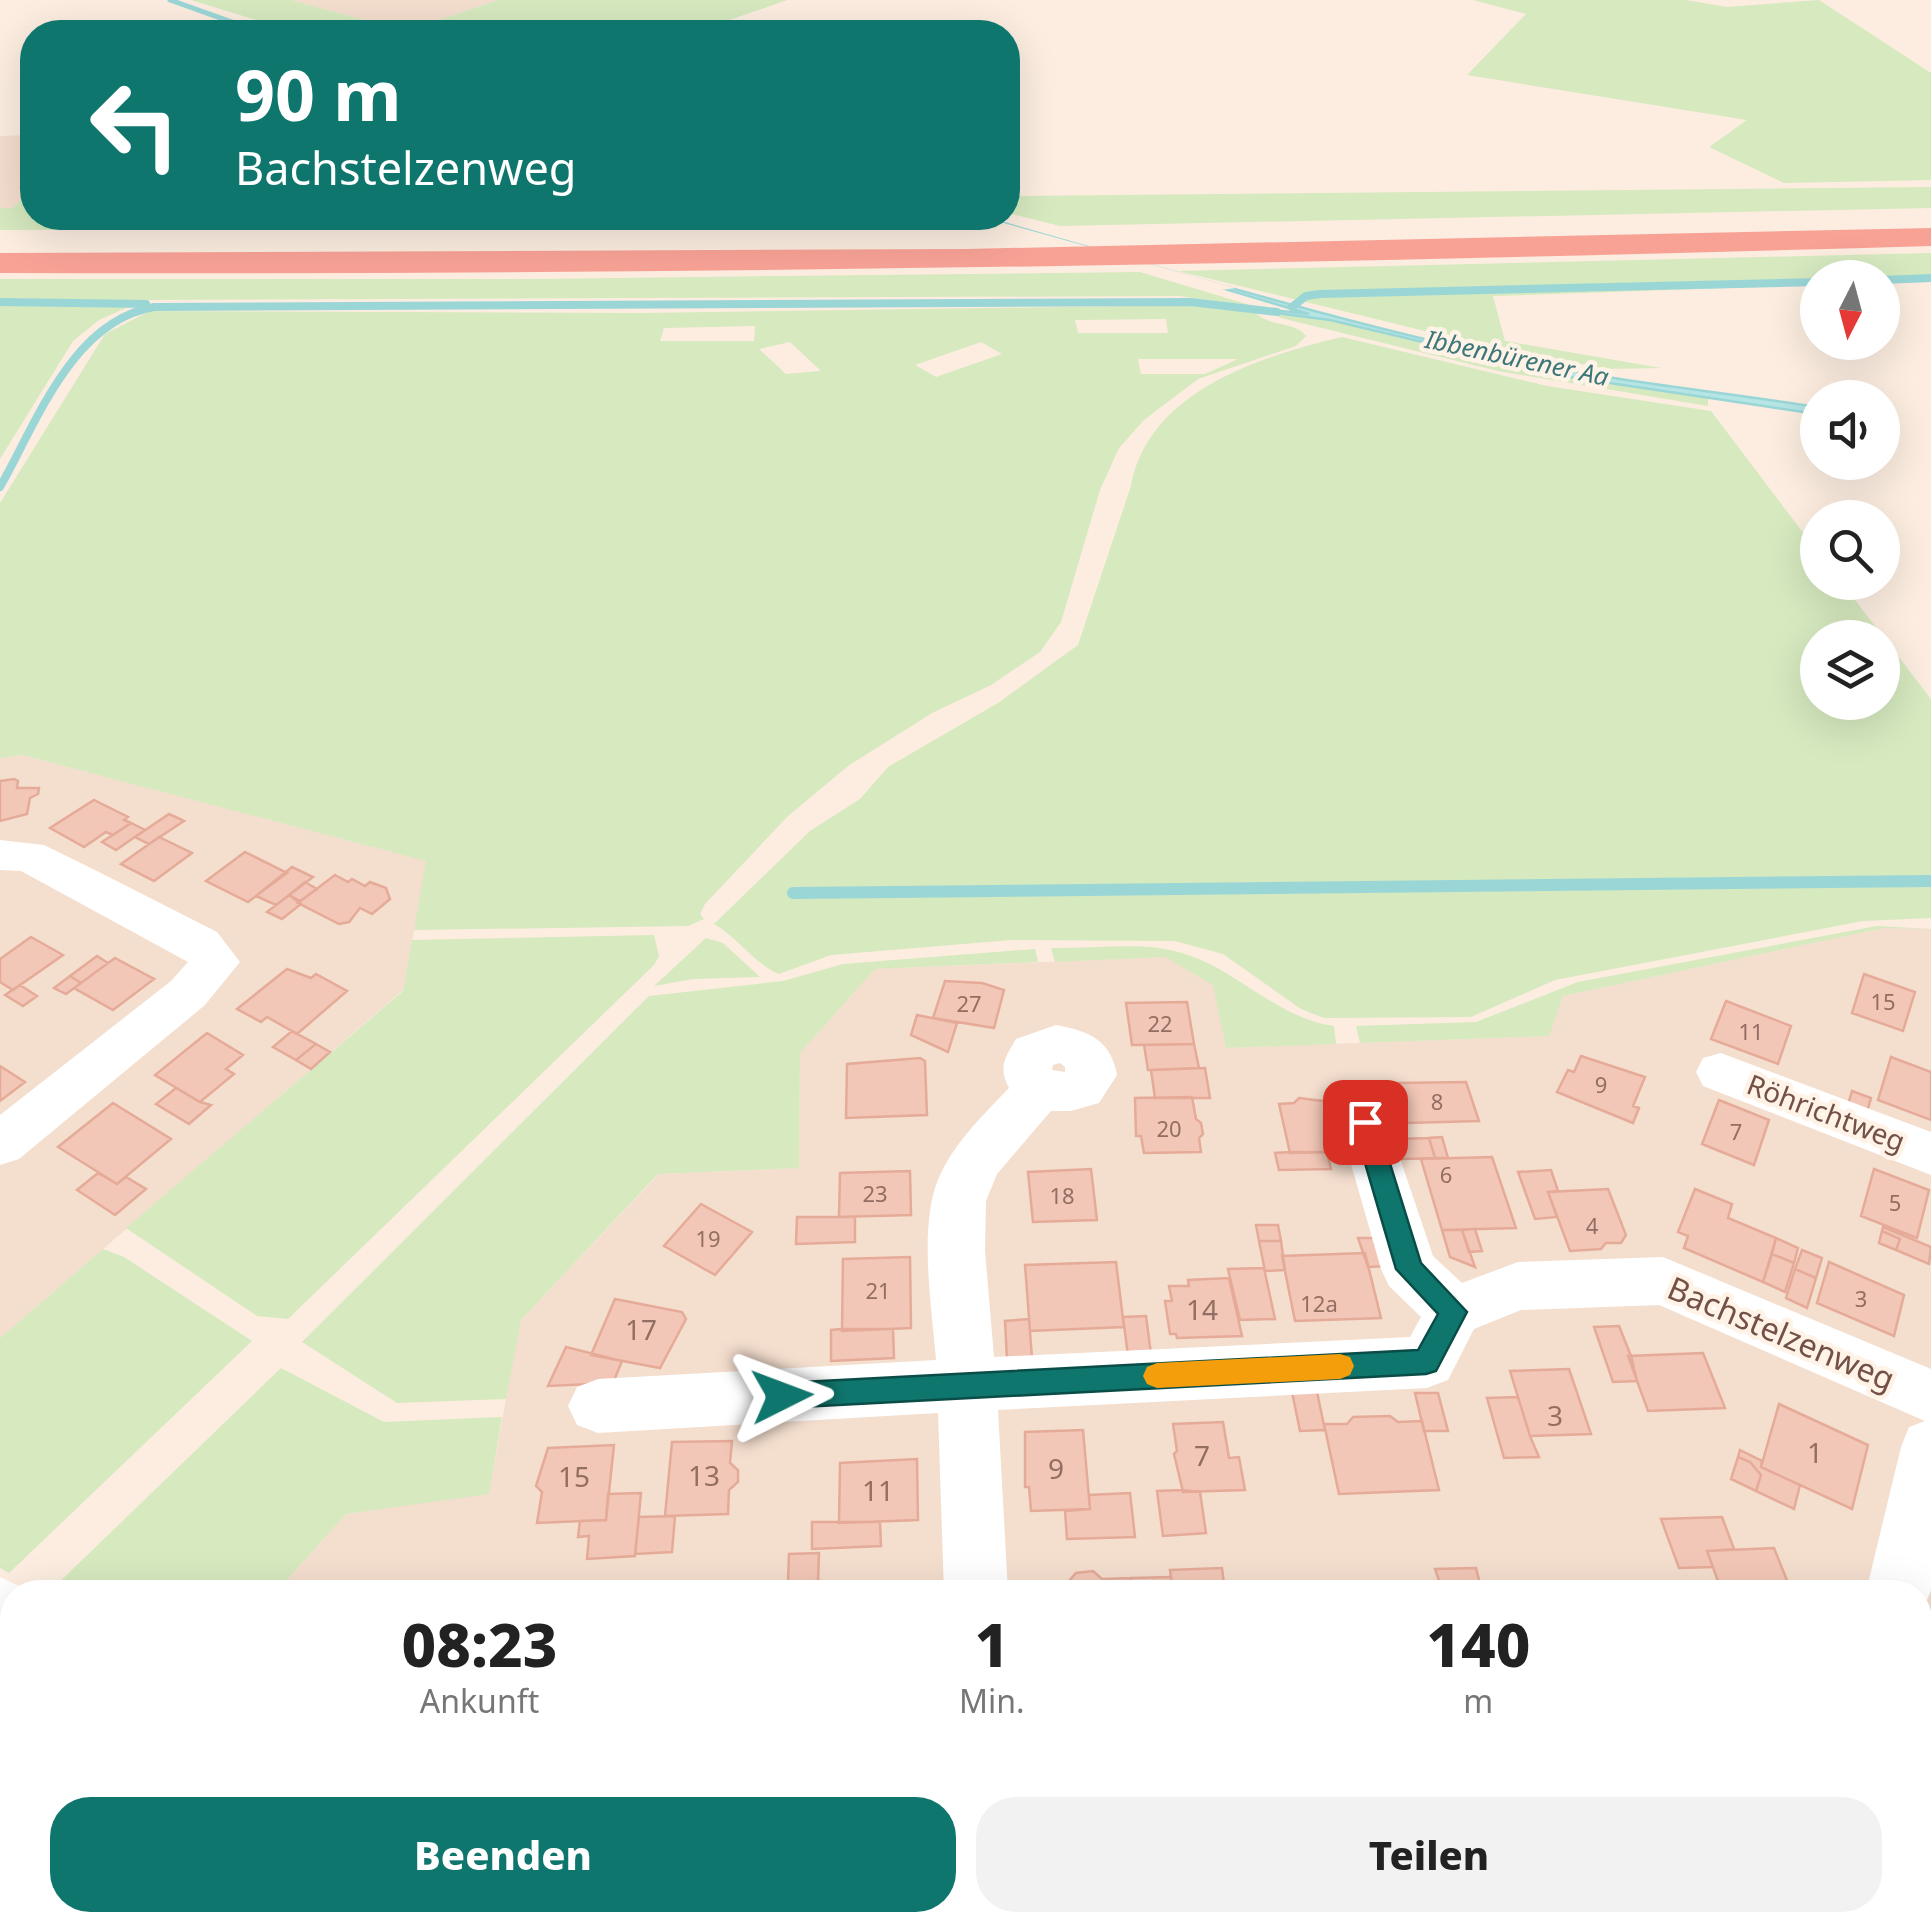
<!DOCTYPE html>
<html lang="de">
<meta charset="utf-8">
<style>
:root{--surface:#fff;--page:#f2f2f2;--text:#222;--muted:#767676;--accent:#0f766e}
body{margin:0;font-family:"Noto Sans",sans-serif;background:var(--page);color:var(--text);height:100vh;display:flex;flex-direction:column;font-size:38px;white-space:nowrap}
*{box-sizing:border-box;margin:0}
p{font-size:32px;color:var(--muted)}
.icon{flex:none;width:55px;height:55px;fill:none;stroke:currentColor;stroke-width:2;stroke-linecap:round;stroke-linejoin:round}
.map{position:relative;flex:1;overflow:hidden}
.drawer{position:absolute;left:0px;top:1580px;width:1932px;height:352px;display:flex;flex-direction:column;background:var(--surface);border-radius:40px 40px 0 0;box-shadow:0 10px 40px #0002}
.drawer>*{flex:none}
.top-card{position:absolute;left:20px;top:20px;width:1000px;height:210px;border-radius:40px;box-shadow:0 10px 40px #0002;background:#0f766e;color:#fff;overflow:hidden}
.needle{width:65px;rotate:186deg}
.buttons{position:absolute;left:1800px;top:260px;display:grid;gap:20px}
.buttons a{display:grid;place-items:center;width:100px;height:100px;border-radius:50%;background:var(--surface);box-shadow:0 10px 40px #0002;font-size:50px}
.pin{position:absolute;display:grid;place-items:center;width:85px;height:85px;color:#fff;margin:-42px;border-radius:20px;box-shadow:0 5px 15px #0006}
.me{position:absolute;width:110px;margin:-55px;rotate:87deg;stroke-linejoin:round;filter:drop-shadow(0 0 8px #0008)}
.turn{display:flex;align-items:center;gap:35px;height:210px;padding:0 50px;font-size:45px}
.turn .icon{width:130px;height:130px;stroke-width:2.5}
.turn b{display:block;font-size:70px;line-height:85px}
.eta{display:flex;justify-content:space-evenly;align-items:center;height:170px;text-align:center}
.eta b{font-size:60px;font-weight:800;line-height:70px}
.cta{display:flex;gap:20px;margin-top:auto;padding:20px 50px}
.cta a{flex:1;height:115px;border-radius:40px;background:var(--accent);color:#fff;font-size:40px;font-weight:800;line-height:115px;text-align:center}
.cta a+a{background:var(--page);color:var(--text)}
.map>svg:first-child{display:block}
</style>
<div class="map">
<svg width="1931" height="1931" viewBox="0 0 1931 1931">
<rect width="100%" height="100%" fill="#fcede0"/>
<path fill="#f4dece" d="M291,0H498L405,31Z
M32,135V187L13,208H0V136Z
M22,755L427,861L403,990L0,1338V758Z
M1884,928L1931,929V1931H0V1898L12,1885V1920H1920V1592H276L346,1514L489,1493L520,1321L659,1174L799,1168L800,1053L875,969L1165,957L1214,985L1226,1048L1548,1036L1563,996Z"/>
<path fill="#d6e9bf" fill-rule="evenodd" d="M191,0H291L405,31L498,0H787L695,32H295Z
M1473,0H1686L1727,7L1819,0L1931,73V180L1784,183L1709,147L1747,120L1467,75L1526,14Z
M32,187V218H914L949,228L0,230V208H13Z
M1931,187V208L1060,226L1008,213V196Z
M1931,253V282L1883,283L1882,278H1818L1817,285L1493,296L1505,341L1661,368L1605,369L1425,331L1178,271Z
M1140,272L1253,306L1179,296L144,300L99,320L73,341L0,459V279H533Z
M1199,305L1254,311C1268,328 1294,320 1306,336L1296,346L1198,379L1144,420L1119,448L1100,490L1061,622L1040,652L991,685L932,713L848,766L787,817L705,904L700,914L704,919L688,926L414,930L426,861L22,755L0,758V503L105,334L150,311L643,313ZM1166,319L1168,333H1078L1075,320ZM755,326L754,341H660L664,328ZM790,342L820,370V371L786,374L759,349ZM981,342L1002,354L936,377L915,365ZM1138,359H1238L1205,374H1141Z
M1268,312L1330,320L1569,377L1708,397V406L1498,371L1281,318Z
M1342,337L1547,386L1711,411L1817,551L1818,582L1842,583L1931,699V918L1863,921L1555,980L1471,1017L1324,1018L1301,1009L1223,954L1175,941L1011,940L831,955L779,974C753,963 739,938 714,924L810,831L860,799L888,767L998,703L1078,645L1131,486C1148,393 1257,357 1342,337ZM1818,638H1882V702H1818Z
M1877,926L1931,929L1884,928L1563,996L1549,1036L1360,1043L1356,1026L1476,1022L1578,982Z
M654,935L659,956L654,965L288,1319L257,1316L126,1228L403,991L412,940Z
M706,938L723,943L760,977L693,979L654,986Z
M1051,948C1092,949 1143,941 1182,953C1237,969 1276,1018 1334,1026L1336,1044L1226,1048L1213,985L1165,957L1055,962Z
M1035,949L1038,962L875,969L800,1053L799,1168L658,1174L521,1320L506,1399L397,1403L302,1342L649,996L783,981L843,964Z
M103,1249L124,1257L252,1341L9,1573L0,1568V1338Z
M281,1368L384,1422L502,1417L489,1494L346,1514L276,1592H49Z
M0,1646L12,1656V1885L0,1898Z"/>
<path fill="#b5e5e5" stroke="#9bd6d7" stroke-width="2.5" d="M986,218C1167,269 1347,325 1531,363C1626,383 1722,392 1817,407V414L1570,377L1330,320L1268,312L1264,309L1309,314Z"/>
<path fill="#fcede0" d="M964,218H986L1236,288L1214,291L967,222Z"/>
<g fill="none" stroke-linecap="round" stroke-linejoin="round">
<path stroke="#9bd6d7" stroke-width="5" d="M170,0L260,32"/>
<path stroke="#9bd6d7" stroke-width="8" d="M1882,280L1931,278
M0,302L146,304
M1292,307L1306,296L1320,294L1818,282
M0,487C37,422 72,321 154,307L1191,302L1277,312"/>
<path stroke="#9bd6d7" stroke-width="12" d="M793,893L1931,881"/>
</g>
<path fill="#f2c7b7" stroke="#e5ab98" stroke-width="2.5" d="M14,779L18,781L17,788H39L38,794L30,798L27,814L0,821V781Z
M94,800L128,817L124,820L131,823L113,835L106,832L84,847L50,828Z
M169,814L184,821L149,844L135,837Z
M131,823L145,830L116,850L102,842Z
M159,837L192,853L154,881L121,864Z
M245,852L287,873L248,902L206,881Z
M292,867L313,877L276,905L256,896Z
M335,875L348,882L352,879L365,886L370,882L386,888L390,899L372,914L360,908L349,922L339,924L298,903Z
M305,882L317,889L300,901L289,895Z
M289,895L301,904L282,919L267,912Z
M31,937L63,955L13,990L0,982V959Z
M97,956L108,963L81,983L70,976Z
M115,958L154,979L113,1010L74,988Z
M287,969L311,978L316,974L347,991L297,1034L267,1017L261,1022L237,1009Z
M1864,974L1915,992L1903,1031L1852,1013Z
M70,976L81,983L66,994L54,988Z
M945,981L982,983L1004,990L994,1028L933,1018Z
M20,985L37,996L23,1006L5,995Z
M1726,1001L1791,1026L1778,1064L1711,1039Z
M1187,1002L1194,1044L1132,1045L1126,1003Z
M917,1015L957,1023L948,1052L911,1035Z
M292,1031L316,1044L296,1060L273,1047Z
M207,1033L243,1055L226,1069L234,1074L200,1102L155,1075Z
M316,1044L330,1052L311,1069L296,1060Z
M1194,1044L1199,1068L1148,1070L1144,1045Z
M1581,1056L1645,1077L1633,1106L1639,1108L1633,1123L1557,1092L1568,1070L1574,1072Z
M1891,1057L1931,1072V1120L1878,1100Z
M920,1058L925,1061L927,1115L846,1118L847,1064Z
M0,1066L25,1082L0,1101Z
M1205,1068L1210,1098H1155L1151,1070Z
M1466,1082L1479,1121L1407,1123L1396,1083Z
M176,1088L200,1102L211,1105L189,1124L156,1104Z
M1852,1091L1871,1098L1867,1112L1848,1105Z
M1192,1097L1196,1119L1201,1123L1203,1134L1199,1138L1201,1152L1144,1153L1141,1136H1136L1135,1098Z
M1299,1098L1330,1102L1343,1152L1290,1153L1279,1104L1294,1103Z
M1719,1100L1769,1120L1754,1165L1702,1144Z
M113,1103L171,1139L117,1184L58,1147Z
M1442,1137L1448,1158H1435L1429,1138Z
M1429,1138L1435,1158L1402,1159L1396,1139Z
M1290,1152H1327L1331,1169L1279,1170L1275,1153Z
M1492,1157L1516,1228L1442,1230L1421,1159Z
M1091,1169L1097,1220L1033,1222L1028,1172Z
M1874,1169L1929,1190L1917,1238L1861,1216Z
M1551,1170L1558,1191L1548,1192L1557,1217L1535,1219L1518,1172Z
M910,1171L911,1215L839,1217L840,1173Z
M98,1173L117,1184L126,1177L146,1189L115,1215L77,1190Z
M1608,1189L1626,1235L1621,1243H1606L1601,1249L1570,1251L1548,1192Z
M1695,1189L1732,1204L1728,1218L1776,1238L1763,1282L1684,1248L1688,1236L1678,1232Z
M701,1204L752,1232L715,1275L664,1246Z
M797,1217H855V1242L796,1244Z
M1256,1225H1278L1281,1241H1259Z
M1883,1227L1931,1247L1929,1264L1896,1250L1900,1239L1882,1231Z
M1475,1229L1482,1251L1469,1252L1462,1230Z
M1442,1230H1462L1475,1267L1450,1257Z
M1882,1231L1900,1239L1896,1250L1879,1243Z
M1358,1238H1381L1388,1266L1368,1267Z
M1776,1238L1798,1248L1794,1263L1772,1254Z
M1259,1241H1281L1285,1270L1265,1271Z
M1802,1250L1822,1258L1816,1278L1795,1269Z
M1365,1253L1381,1318L1295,1321L1282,1256Z
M1772,1254L1794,1263L1785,1292L1763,1282Z
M910,1257L911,1328L842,1331L843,1259Z
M1116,1262L1124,1327L1030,1331L1025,1265Z
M1829,1262L1904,1295L1894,1336L1817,1303Z
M1264,1268L1275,1319L1240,1320L1228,1269Z
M1795,1269L1816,1278L1807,1308L1786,1298Z
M1229,1278L1242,1336L1177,1338L1176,1334H1170L1165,1301H1172L1169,1286H1189L1188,1280Z
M615,1299L682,1312L686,1319L660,1368L591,1355Z
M1146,1316L1151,1354L1128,1356L1123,1317Z
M1029,1319L1032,1358L1007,1360L1005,1321Z
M1619,1326L1631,1356L1637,1381L1613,1382L1594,1327Z
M842,1329H893L894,1358L831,1361V1330Z
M566,1347L622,1361L613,1383L548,1386Z
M1703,1353L1725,1408L1648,1411L1628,1356Z
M1569,1369L1591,1434L1530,1436L1510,1371Z
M1292,1392H1317L1325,1430L1300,1431Z
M1415,1393H1438L1448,1431H1424Z
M1518,1397L1530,1436L1539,1457L1504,1458L1487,1398Z
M1779,1404L1868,1445L1852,1509L1761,1467Z
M1390,1416L1398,1422L1422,1421L1439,1490L1339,1494L1324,1424H1347L1353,1417Z
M1223,1422L1229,1458L1239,1457L1245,1490L1183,1492L1174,1454L1177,1451L1173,1424Z
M1083,1430L1090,1509L1031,1511L1029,1487H1025V1432Z
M732,1441L730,1463L738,1470V1482L729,1490L728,1514L665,1516L672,1442Z
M614,1445L606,1520L537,1523L542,1492L536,1486L548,1448Z
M1740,1450L1762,1461L1761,1467L1800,1485L1794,1509L1756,1491L1761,1475L1750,1462L1738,1457Z
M1738,1457L1750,1462L1761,1475L1756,1491L1731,1479Z
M917,1459L918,1520L839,1523L840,1463Z
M1182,1490L1200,1492L1206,1533L1163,1536L1157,1491Z
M641,1493L635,1556L587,1559L589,1536L578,1537L580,1521L606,1520L608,1494Z
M1130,1493L1135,1537L1067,1539L1065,1511L1090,1509L1089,1495Z
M675,1516L672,1552L635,1554L639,1517Z
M1722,1517L1734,1549L1707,1551L1713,1567L1679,1568L1661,1519Z
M812,1522H880L881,1546L812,1549Z
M1774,1548L1790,1588L1796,1592H1722L1707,1551Z
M819,1553L818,1581L788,1582L789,1554Z
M1222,1568L1225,1592H1173L1170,1570Z
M1476,1568L1482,1592H1443L1435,1569Z
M1093,1571L1102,1579L1131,1578L1132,1592H1047L1046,1582L1069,1581L1076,1573Z
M1171,1577L1173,1592H1132L1131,1578Z
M822,1581V1592H787V1582Z
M1438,1582L1443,1592H1355L1354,1586Z
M673,1584L672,1592H631L632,1586Z
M1624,1584L1627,1592H1545L1544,1588Z
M632,1586L631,1592H590L591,1587Z
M278,1920H355L353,1931H276Z
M431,1920H462L460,1931H429Z
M462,1920H551V1928L460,1931Z
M623,1920H707L706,1931H622Z
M777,1920H894V1931H777Z
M1059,1920H1161L1162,1931H1060Z
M1237,1920L1238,1931H1162L1161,1923Z
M1272,1920H1352L1354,1931H1274Z
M1437,1920H1492L1495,1931H1439Z
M1492,1920H1548L1551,1931H1495Z
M1651,1920H1731L1734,1931H1654Z
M1820,1920H1908L1912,1931H1824Z"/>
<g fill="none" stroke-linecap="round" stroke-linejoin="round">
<path fill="#fff" fill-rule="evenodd" d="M0,840L44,845L95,870L217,932L240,962L205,1005L19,1159L0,1165V1115L171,981L188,962L21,871L0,870Z
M1056,1025C1089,1031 1111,1040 1117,1075L1099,1103L1071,1111H1051L997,1174L986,1201L985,1251L994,1357L1410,1337L1421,1317L1389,1286L1381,1269L1339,1122L1347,1108L1365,1102L1383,1108L1433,1256L1462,1283L1518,1262L1663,1257L1931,1369V1590L1921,1615L1920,1592H1866L1901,1447L1909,1427L1925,1421L1659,1305L1521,1310L1474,1329L1448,1380L1427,1388L998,1410L1008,1592H944L938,1413L598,1433L577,1425L568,1406L577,1387L598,1379L936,1360C932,1310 920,1236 935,1188C948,1149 981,1117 1009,1088C998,1067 1005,1058 1016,1039ZM1060,1063L1065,1067V1072L1052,1070L1053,1065Z
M1721,1053L1931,1132V1175L1703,1086L1696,1072L1703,1058Z
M0,1577L32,1592H12V1651L0,1646Z
M1920,1691L1931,1695V1767L1920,1763Z
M161,1920H235L232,1931H158Z
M953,1920H1027V1931H953Z
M1557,1920H1631L1634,1931H1560Z"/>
<path fill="#f8a296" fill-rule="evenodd" d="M1931,228V246C1287,265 644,275 0,273V253L966,249Z"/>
</g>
<path fill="#0f766e" stroke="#0a4d48" stroke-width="2.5" d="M1365,1112L1374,1115L1377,1122L1421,1263L1467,1312L1436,1371L1426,1374L782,1408L772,1405L768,1396L772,1386L782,1383L1418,1350L1438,1314L1396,1269L1353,1122L1356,1115Z"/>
<path fill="#f59e0b" d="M1340,1354L1350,1357L1354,1366L1350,1375L1340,1379L1157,1388L1147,1384L1143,1376L1147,1367L1157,1363Z"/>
<g text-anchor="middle" stroke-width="9" stroke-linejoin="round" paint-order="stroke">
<g font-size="22" fill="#936e63">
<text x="1883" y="1010">15</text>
<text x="969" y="1012">27</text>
<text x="1160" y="1032">22</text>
<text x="1751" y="1040">11</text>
<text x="1601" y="1093">9</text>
<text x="1437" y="1110">8</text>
<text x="1169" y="1137">20</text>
<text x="1736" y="1140">7</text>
<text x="1446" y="1183">6</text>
<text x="875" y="1202">23</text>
<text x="1062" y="1204">18</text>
<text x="1895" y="1211">5</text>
<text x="1592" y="1234">4</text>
<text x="708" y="1247">19</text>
<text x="878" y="1299">21</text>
<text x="1861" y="1307">3</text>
<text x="1319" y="1312">12a</text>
</g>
<g font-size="25" font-style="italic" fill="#3b7779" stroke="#fff2e6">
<text transform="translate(1517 358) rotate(12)" y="9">Ibbenbürener Aa</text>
</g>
<g font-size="28" fill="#735147" stroke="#fff2e6">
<text transform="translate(1826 1113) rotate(21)" y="10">Röhrichtweg</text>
</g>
<g font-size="28" fill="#936e63">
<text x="1202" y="1320">14</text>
<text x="641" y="1340">17</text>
<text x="1555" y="1426">3</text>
<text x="1815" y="1463">1</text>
<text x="1202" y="1466">7</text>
<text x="1056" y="1479">9</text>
<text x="704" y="1486">13</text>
<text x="574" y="1487">15</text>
<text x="878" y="1501">11</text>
</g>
<g font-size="32" fill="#735147" stroke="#fff2e6">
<text transform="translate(1781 1334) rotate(23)" y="11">Bachstelzenweg</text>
</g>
</g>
</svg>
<div class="buttons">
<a><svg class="needle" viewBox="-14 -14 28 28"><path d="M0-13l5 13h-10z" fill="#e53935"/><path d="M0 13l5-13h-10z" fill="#767676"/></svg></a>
<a><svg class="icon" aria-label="sound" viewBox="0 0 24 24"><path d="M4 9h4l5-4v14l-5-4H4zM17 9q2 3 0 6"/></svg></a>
<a><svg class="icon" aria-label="search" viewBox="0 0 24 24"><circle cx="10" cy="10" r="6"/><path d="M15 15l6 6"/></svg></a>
<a><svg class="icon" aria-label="layers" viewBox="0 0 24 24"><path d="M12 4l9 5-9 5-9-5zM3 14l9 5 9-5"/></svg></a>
</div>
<div class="pin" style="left:1365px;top:1122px;background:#d93025"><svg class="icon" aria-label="arrive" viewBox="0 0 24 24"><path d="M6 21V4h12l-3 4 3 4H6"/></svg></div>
<svg class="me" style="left:782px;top:1396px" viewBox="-20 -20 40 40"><path d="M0-17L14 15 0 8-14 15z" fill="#0f766e" stroke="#fff" stroke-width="4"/></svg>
<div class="top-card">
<div class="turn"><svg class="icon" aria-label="left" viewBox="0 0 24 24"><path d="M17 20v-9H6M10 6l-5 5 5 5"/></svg><div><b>90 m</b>Bachstelzenweg</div></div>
</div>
<section class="drawer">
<div class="eta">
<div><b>08:23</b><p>Ankunft</p></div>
<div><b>1</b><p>Min.</p></div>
<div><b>140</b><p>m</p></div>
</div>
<div class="cta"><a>Beenden</a><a>Teilen</a></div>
</section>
</div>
